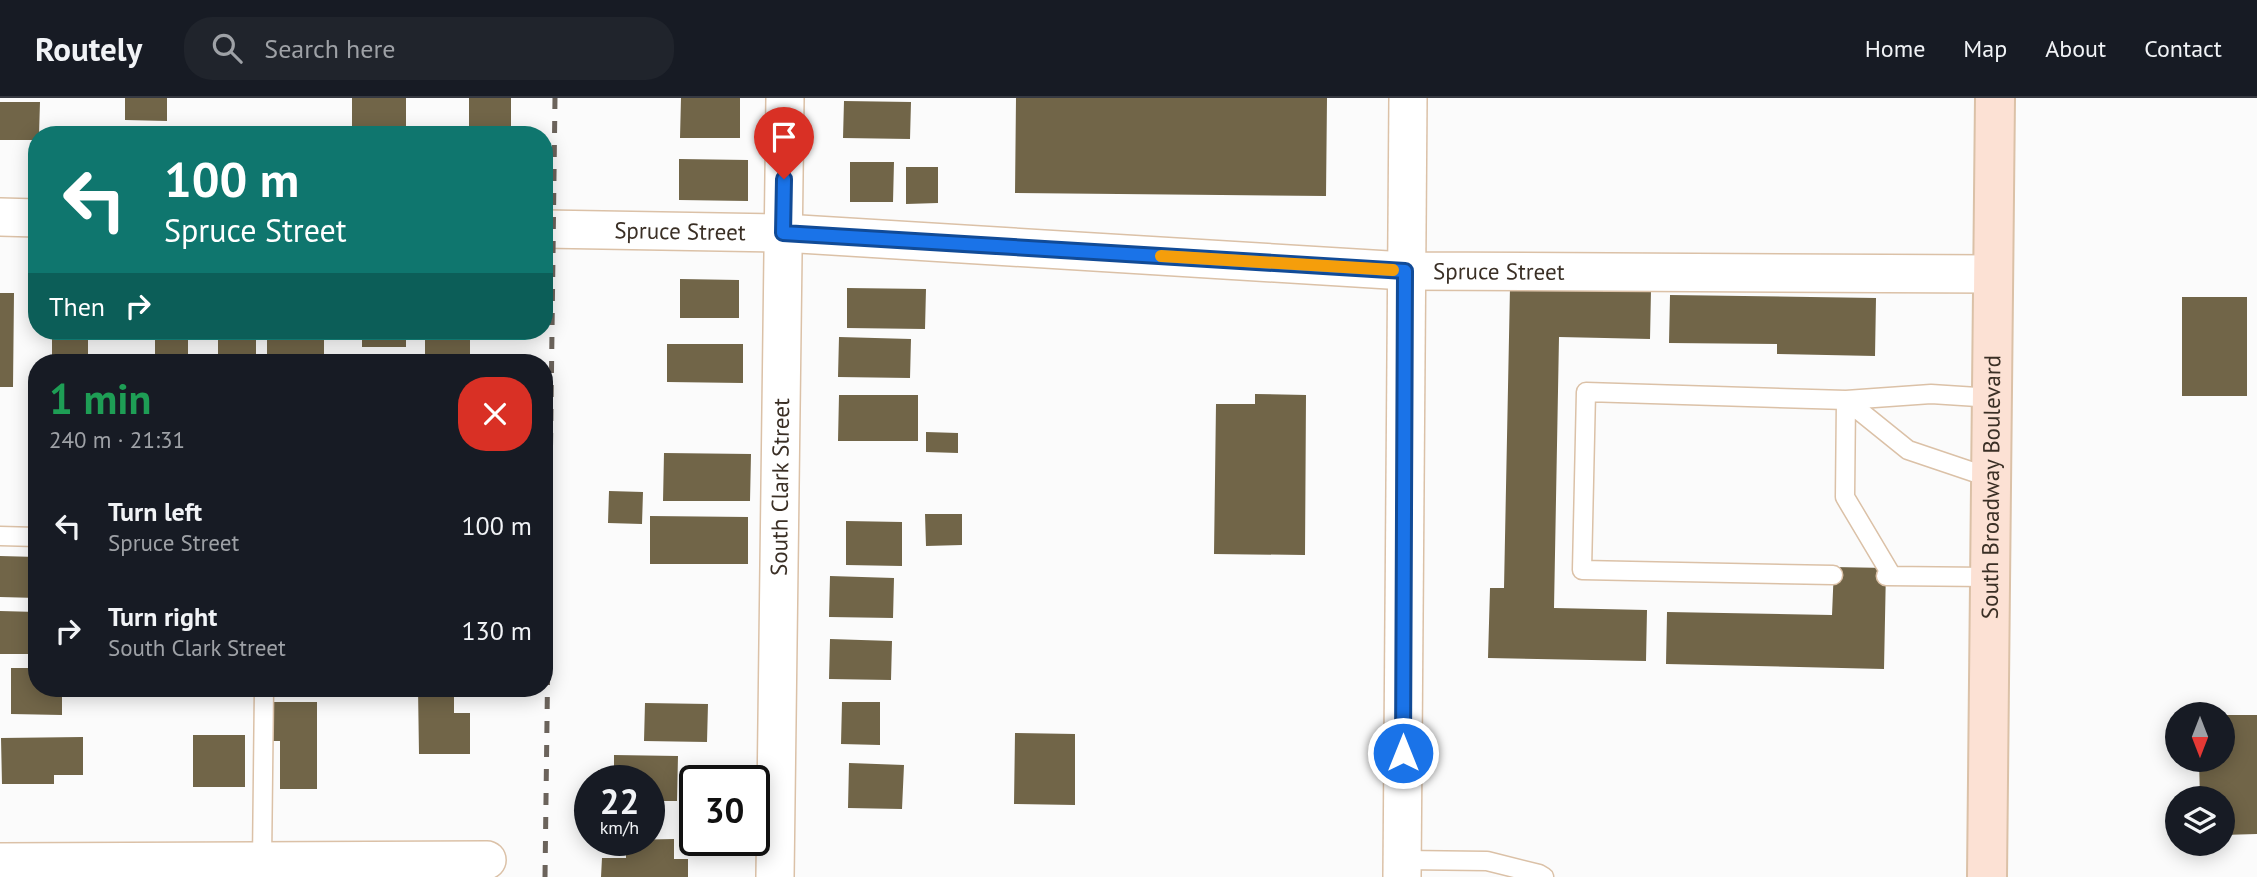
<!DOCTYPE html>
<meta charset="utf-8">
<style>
:root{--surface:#171b24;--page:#20242c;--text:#f1f3f6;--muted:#9ea1a6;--line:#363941}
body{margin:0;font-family:"PT Sans",sans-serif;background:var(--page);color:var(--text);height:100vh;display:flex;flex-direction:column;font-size:26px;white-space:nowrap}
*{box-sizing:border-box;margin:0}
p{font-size:23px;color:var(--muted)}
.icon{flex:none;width:38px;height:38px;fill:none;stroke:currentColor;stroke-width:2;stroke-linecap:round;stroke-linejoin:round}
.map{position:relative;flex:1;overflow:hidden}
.panel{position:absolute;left:28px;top:256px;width:525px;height:343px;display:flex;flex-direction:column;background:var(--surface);border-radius:28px;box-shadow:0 4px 18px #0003}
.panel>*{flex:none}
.hud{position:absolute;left:28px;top:28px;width:525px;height:214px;border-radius:28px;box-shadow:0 4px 18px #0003;background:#0f766e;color:#fff;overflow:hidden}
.needle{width:46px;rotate:180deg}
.controls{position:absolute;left:2165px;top:604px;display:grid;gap:14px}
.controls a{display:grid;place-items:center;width:70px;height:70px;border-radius:50%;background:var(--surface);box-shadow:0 4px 18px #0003;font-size:35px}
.speed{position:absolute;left:574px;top:667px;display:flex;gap:14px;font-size:35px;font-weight:700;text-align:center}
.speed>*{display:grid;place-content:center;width:91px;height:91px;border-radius:50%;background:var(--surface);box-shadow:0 4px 18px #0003;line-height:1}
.speed small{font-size:18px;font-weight:400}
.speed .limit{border:4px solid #111;border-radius:10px;background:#fff;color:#111}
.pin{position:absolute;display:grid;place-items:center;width:60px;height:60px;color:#fff;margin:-72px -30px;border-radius:50% 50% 50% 0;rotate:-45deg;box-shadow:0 0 7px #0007}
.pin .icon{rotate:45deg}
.me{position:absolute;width:77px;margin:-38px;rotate:0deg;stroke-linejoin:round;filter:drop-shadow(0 0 5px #0008)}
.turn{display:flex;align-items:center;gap:24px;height:147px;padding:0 21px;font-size:32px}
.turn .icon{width:91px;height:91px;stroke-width:2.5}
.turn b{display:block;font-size:49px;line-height:60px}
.then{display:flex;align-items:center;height:66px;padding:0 21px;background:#0003;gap:14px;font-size:26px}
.round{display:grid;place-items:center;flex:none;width:74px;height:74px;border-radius:28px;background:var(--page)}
.head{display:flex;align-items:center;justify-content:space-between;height:119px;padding:0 21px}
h1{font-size:42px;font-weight:700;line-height:52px;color:#1e9e55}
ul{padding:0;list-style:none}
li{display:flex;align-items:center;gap:21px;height:105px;padding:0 21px}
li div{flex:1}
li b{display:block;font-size:26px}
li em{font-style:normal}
header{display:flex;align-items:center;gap:42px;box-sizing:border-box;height:98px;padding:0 35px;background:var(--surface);border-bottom:2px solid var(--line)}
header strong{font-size:33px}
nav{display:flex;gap:38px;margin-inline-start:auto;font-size:24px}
.search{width:490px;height:63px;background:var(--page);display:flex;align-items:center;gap:18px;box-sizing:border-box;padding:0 24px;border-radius:28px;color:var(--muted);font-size:26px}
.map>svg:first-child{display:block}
</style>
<header>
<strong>Routely</strong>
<div class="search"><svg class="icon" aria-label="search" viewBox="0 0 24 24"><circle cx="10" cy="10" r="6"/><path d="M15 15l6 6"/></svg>Search here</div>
<nav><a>Home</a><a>Map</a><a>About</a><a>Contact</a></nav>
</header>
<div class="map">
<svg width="2257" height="779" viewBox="0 0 2257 779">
<rect width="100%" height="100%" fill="#fbfbfb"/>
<path fill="#716548" d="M125,0H167V23L125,22Z
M352,0H406V37H352Z
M469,0H511V36L469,35Z
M681,0H740V40H680Z
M1016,0H1327L1326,98L1015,95Z
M844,3L911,4L910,41L843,40Z
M0,4H40L39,37H37V42H0Z
M679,61L748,62V103L679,102Z
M850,64H894L893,104H850Z
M906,69H938V105L906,106Z
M680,181L739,182V220H680Z
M1510,189L1651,192L1650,241L1559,239L1554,510L1647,512L1646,563L1488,560L1490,490H1504Z
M847,190L926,191L925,231L847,230Z
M0,195H14L13,289H0Z
M1670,197L1876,200L1875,258L1777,256V246L1669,245Z
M2182,199H2247V298H2182Z
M52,233H106V236H88V264H52Z
M155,233H188V257H155Z
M218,233H256V264H218Z
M267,233H324V257H267Z
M362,233H406V249H362Z
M425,233H470V264H425Z
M839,239L911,241L910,280L838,279Z
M667,246H743V285L667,284Z
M1255,296L1306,297L1305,457L1214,456L1216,306H1255Z
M839,297H918V343H838Z
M926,334L958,335V355L926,354Z
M664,355L751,356L750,403H663Z
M609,393L643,394L642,426L608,425Z
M925,416H962V447L926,448Z
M650,418L748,419V466H650Z
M846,423L902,424V468L846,467Z
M0,458L37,459V500L0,499Z
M1834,469L1886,470L1884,571L1666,566L1667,514L1832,517Z
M830,478L894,480L893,520L829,519Z
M0,513L37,514V556H0Z
M830,541L892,543L891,582L829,581Z
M11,570H37V590H62V617L11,616Z
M418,590H454V615H470V656H419Z
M272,604H317V691H280V643H272Z
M842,604H880V647L841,646Z
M645,605L708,606L707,644L644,643Z
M2222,617H2257V736L2222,737V700H2200L2199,662H2222Z
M1015,635L1075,636V707L1014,706Z
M193,637H245V689H193Z
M83,639V677H54V686H2L1,640Z
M614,657L678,658L677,703H649V682H598V672H614Z
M849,665L904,667L902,711L848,710Z
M674,741V761H688V779H601L602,760H626V742Z"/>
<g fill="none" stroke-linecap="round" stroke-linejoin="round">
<defs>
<path id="service" d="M1846,302L1845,399L1892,478
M1846,302L1908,352L1991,380
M0,438L37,439
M1833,477L1582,472L1586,294L1846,302L1931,296L1993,300
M1886,478L1989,479
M1403,762L1487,763L1539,776L1544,779
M262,763L264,590"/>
<g id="minor">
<path d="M0,119L37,120"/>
<path id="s1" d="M544,131L783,135L1405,173L1992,176"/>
<path d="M0,764L487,762"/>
<path id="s2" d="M775,779L785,0"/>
<path d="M1402,779L1408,0"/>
</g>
<g id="secondary">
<path id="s3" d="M1987,779L1995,0"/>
</g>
</defs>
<use href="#service" stroke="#dbc1a7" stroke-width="21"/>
<use href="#minor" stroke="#dbc1a7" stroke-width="40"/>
<use href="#secondary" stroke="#dbc1a7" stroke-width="42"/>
<use href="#service" stroke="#fff" stroke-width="18"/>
<use href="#minor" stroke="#fff" stroke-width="37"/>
<use href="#secondary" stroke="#fce1d4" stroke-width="38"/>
<path stroke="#6b635b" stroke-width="5" stroke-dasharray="12 12" stroke-linecap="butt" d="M545,779L555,0"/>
</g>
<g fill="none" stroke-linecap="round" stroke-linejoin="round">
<defs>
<path id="route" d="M784,81L783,135L1405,173L1403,655"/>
</defs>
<use href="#route" stroke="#114b97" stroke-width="18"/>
<use href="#route" stroke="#1a73e8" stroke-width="12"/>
<path stroke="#f59e0b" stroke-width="12" d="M1161,158L1393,172"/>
</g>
<g text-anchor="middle" stroke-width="7" stroke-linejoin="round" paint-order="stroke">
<g font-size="23" fill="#3a2f25" stroke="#fff">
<text dy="8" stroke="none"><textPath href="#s1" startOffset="136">Spruce Street</textPath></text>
<text dy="8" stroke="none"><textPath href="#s1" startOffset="956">Spruce Street</textPath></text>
<text dy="8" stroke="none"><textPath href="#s2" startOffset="390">South Clark Street</textPath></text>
<text dy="8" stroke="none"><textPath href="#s3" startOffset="390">South Broadway Boulevard</textPath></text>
</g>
</g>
</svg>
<div class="controls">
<a><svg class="needle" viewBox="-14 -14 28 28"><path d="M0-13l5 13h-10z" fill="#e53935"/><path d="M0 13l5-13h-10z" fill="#9ea1a6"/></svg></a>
<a><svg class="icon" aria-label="layers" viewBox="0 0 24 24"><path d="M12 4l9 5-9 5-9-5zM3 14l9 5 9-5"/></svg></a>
</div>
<div class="speed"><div>22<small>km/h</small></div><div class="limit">30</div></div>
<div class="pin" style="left:784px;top:81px;background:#d93025"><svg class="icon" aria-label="arrive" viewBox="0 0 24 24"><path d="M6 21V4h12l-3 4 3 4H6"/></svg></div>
<svg class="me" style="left:1403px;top:655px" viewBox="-20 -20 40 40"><circle r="17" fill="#1a73e8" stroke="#fff" stroke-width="3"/><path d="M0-11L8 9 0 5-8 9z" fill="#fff"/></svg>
<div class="hud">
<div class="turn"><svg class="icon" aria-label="left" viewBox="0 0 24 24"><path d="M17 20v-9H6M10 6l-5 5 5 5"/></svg><div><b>100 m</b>Spruce Street</div></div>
<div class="then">Then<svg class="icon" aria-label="right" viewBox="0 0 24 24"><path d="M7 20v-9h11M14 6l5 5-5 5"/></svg></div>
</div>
<section class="panel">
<div class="head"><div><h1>1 min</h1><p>240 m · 21:31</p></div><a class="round" style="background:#d93025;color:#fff"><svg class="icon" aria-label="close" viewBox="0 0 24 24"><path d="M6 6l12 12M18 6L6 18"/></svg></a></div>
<ul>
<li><svg class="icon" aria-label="left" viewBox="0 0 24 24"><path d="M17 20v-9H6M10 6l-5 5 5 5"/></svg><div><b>Turn left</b><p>Spruce Street</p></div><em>100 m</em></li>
<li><svg class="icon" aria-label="right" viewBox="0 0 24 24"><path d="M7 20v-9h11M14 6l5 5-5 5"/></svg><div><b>Turn right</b><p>South Clark Street</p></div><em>130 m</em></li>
</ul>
</section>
</div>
